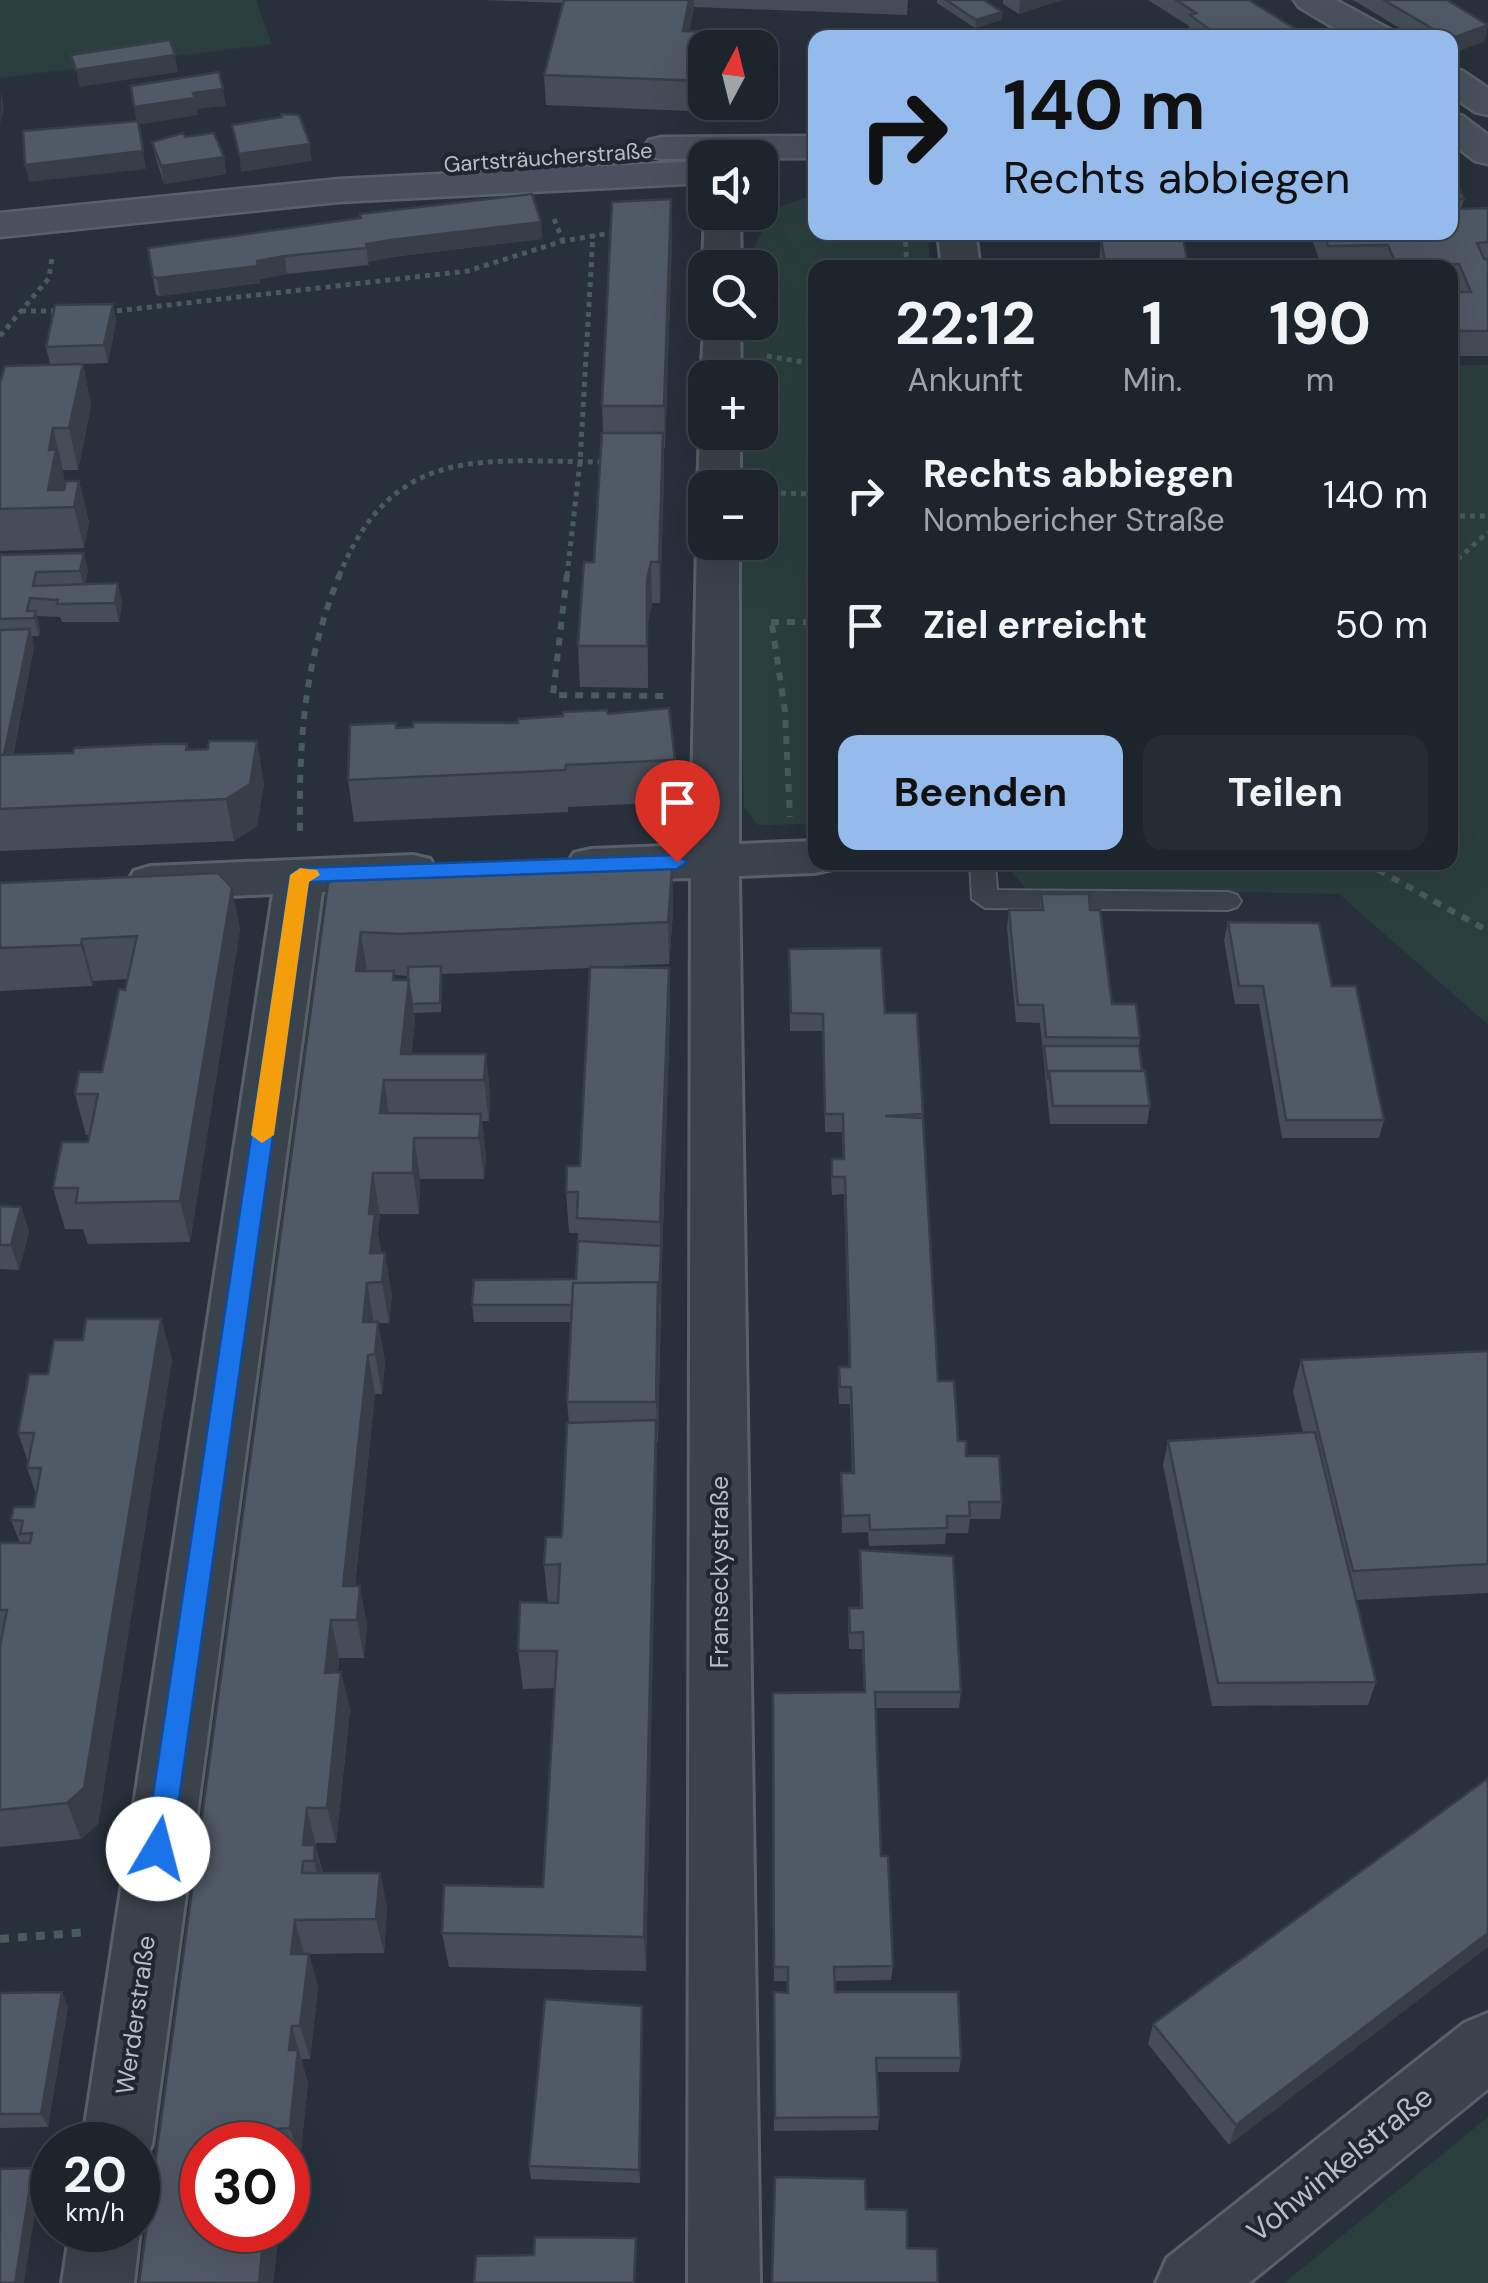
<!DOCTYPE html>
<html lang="de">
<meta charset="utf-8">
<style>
:root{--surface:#1d242c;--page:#252c34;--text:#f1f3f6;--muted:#a0a4a9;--line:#3b4148;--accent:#95baec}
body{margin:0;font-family:"DM Sans",sans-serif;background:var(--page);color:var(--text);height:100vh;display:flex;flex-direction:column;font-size:38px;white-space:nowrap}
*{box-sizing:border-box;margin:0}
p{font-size:32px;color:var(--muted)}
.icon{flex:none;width:55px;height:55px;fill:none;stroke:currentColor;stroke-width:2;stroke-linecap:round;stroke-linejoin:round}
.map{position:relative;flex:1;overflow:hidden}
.drawer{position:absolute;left:808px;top:260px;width:650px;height:610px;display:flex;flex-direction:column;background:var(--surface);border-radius:20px;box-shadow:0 10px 40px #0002,0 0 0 2px var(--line)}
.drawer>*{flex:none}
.hud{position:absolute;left:808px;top:30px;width:650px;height:210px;border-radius:20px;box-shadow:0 10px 40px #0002,0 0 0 2px var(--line);background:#95baec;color:#111;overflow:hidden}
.needle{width:65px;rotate:7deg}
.controls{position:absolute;left:688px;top:30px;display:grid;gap:20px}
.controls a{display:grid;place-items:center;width:90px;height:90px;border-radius:20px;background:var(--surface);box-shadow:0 10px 40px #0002,0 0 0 2px var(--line);font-size:50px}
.speed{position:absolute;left:30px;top:2122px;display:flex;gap:20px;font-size:50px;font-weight:700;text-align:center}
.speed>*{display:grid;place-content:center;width:130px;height:130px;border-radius:50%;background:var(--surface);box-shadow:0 10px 40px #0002,0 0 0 2px var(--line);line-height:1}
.speed small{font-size:25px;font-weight:400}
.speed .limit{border:15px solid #d22;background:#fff;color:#111}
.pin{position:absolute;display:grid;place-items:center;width:85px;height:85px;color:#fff;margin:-102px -42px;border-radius:50% 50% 50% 0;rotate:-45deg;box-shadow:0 0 10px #0007}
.pin .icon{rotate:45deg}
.me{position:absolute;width:110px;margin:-55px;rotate:8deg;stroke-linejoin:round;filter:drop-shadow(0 0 8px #0008)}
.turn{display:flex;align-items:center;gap:35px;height:210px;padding:0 30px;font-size:45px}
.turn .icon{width:130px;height:130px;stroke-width:2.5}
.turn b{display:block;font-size:70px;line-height:85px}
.eta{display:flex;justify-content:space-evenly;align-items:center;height:170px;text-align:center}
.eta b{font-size:60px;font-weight:700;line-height:70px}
.cta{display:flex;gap:20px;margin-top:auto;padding:20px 30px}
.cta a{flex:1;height:115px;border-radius:20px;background:var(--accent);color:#111;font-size:40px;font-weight:700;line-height:115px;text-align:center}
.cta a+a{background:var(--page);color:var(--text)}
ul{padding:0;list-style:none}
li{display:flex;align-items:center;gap:30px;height:130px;padding:0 30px}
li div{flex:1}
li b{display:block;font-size:38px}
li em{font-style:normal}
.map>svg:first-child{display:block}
</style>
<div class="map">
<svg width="1488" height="2283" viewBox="0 0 1488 2283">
<rect width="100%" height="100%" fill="#27303b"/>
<path fill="#2b3e3e" d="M0,0H256L272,44L0,78Z
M815,194V232L928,233L930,267L815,268V824L758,825L744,807L740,694L742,543L760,542V488L743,487V433L760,432V378L742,377V323L760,322V268L743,267L775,209Z
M1450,365H1488V1025L1339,894L1025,888L1004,863L1450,862Z
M1488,2117V2283H1284Z"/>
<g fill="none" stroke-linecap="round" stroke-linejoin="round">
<defs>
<path id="lane" d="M970,862H995L997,890L1228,892L1237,895L1241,901L1237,907L1228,910L985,908L972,899Z"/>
<path id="street" d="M705,210L740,212L741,268H703Z
M938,232H975L980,268H942Z
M705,317V322H740L741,378H705V383L701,378Z
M705,424V432H740V488H705V497L698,488L700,432Z
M705,532V542H739V844L815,841V862H836L832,869L815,873L739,876L760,2283H688L691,878L591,881L574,877L567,865L574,853L591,849L691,845L697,542Z
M413,855L430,859L437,871L430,883L413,887L322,892L152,2145L138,2171V2145H82L273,894L151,900L134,895L127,883L134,871L151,866Z
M1488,2013V2089L1249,2283H1156L1167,2258L1464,2023Z
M138,2223L140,2230L134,2283H62L70,2230H138Z"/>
<path id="secondary" d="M1294,0H1336L1391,30L1395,38H1351L1299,7Z
M1450,68L1463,71L1488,88V115L1475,112L1450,95Z
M1450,113L1463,116L1488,135V164L1475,161L1450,142Z
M815,136V158L662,159L649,156L643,148L649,140L662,137Z
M705,161V183L339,202L0,237V213L339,179Z"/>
</defs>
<use href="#lane" stroke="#586069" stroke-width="4"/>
<use href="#street" stroke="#586069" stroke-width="6"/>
<use href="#secondary" stroke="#586069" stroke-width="5"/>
<path stroke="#4a5b5d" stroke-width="5" stroke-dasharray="5 5" stroke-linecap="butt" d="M554,219L563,241
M905,232L907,268
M766,281L767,313
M21,311H60
M107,312L468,271L563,241L617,232
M0,336L49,278L52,258
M767,356L815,364
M769,386L770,428
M771,493L815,494
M1450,516H1488
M769,543L773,476
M1450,566L1488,532
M339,576C394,441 484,462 608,462
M567,576L580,462L593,235"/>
<path stroke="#4a5b5d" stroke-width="6" stroke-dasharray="8 8" stroke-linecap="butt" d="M567,574L553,695L666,696
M771,622H815
M772,625L785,711L790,817
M300,831C299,739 304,660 340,574
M1364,862L1488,931"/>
<path stroke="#4a5b5d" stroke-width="8" stroke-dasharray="9 9" stroke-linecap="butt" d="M0,1939L88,1932"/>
<use href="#lane" fill="#3a424b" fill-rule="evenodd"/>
<use href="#street" fill="#3a424b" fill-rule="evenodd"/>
<use href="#secondary" fill="#49515e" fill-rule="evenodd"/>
</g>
<path fill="#454d58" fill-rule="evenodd" d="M483,0H908L907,15L694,7L689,31L705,48V102H715L714,112L546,105L544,75L563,3Z
M937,0H984L1002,12L1001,20L975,28L937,3Z
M1003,0H1062L1019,14L1003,4Z
M1148,0H1249L1310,38H1196L1188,31L1189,26Z
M1353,0H1447L1485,41L1450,54V38H1416Z
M185,137L224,157L226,174L164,184L156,159L152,142Z
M1450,166L1464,199L1461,209L1488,208V356H1450V292H1455L1454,289H1450V268H1322L1312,239H1283L1281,232H1450Z
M541,222L542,239L392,257L368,262L369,265L287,274L260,279V283L160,296L156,295L148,248Z
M672,239L665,448H664V475L660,603H652L648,622V688L580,687L578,646L594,562L603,433L602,406Z
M1101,239L1189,268H1005L1099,265Z
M113,304L116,321L108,363L83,364L91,405L78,470H63L62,473L65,485L79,481L89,522L84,548L0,551V384L50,364L46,347Z
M0,555L88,571L85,584L122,601L119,622H62L60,617L37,616L40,629L39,636H32L34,647L13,755L73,753L187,744L189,750L264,783L257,826L234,841L0,851Z
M608,714L675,760L676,802L568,807V812L354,822L348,780L396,728L518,723Z
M672,870L673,912L669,964L593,967L669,968L670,1009L662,1263L658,1442H657L646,1971L449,1967L442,1933L543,1887L555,1688L523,1689L518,1651L548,1603L544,1565L561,1537L569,1423L567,1402L571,1322H474L472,1305L576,1279L578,1233H569L566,1192L580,1166L590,968L442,974L441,1012L414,1013L415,1021L411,1054H486L490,1095L489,1121H482L486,1156L484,1179H420L419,1214H380L378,1233L381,1253L392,1294L389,1323H378L385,1362L382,1394H375L355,1586L367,1624L364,1658H339L338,1672H341L350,1710L336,1843H316V1847L323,1873H380L387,1908L384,1953L309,1954L318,1987L310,2059H302V2063L308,2083L300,2159L288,2160V2145H202L279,2230L273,2283H139L328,883ZM394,975L408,976V980H395Z
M0,883L240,929L190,1242L88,1244L83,1229H65L53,1188L88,1142L89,1135H86L75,1094L102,1072L128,979L93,981L92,986L0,991Z
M1041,894L1090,910L1112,1004L1140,1038L1139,1046L1150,1106L1147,1124H1050L1040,1023L1016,1022L1007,928L1009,910H1039Z
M1228,922L1384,1120L1379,1138H1282L1259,1004H1235L1224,940Z
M789,967L885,1013H917L938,1381L958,1441L966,1456L1002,1502L1000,1519H970L968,1533H946L945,1544L869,1546L868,1532L842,1533L841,1473H852L850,1404H839L838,1384L839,1367H849L848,1335L844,1194L832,1195L831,1177L832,1159H843L842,1132H825L823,1031H790Z
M0,1206L21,1207L29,1232L19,1270L0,1269Z
M161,1319L172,1359L98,1824L81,1839L0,1847V1646L2,1637L0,1638V1543H20L11,1520L34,1507L36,1494L27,1468L28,1462L18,1433L48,1374L83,1340Z
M1488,1351V1593L1356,1600L1376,1682L1368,1705L1212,1706L1163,1465L1168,1441L1303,1433L1293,1391L1301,1360Z
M860,1550L961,1692L959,1708H876L881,1856L893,1966L891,1980L834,1981L835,1992L961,2058L959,2072H877L879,2117L878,2130L774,2131V1992L788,1993L787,1981H774L773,1693L864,1692L862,1649H849L848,1624L849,1608H860Z
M1488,1778L1229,2145L1148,2044L1153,2024Z
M0,1993L68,2006L48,2127L0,2128Z
M642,2006L640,2183L531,2179L529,2166Z"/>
<path fill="#383e47" d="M689,0H694V7L684,61L683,31Z
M1020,0H1062L1019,14Z
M1002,12L1001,20L975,28L976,20Z
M1488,25L1485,41L1450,54V39Z
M175,55L178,72L79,87L76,70Z
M223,89L226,106L197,109L198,115L137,125L134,107L193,93Z
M1,91L4,108L0,124Z
M310,144L312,161L241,172L239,154Z
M143,151L146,169L29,182L25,165Z
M224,157L226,174L164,184L161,166Z
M671,199L672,239L665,448L664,406Z
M541,222L542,239L392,257L368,262L366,244L391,240Z
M285,256L287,274L260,279V283L160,296L157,278Z
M113,304L116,321L108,363L104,345Z
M83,364L91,405L78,470L69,428Z
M53,428L63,470L66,491L48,490L49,450Z
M663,433L664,475L660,603L659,562Z
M79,481L89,522L84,548L74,507Z
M84,553L88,571L84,589L80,571Z
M651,562L652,603L648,622V688L647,580Z
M118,583L122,601L119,622L115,603Z
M36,611L40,629L39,636L34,618Z
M30,629L34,647L4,797L0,775Z
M257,741L264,783L257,826L234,841L226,799Z
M672,870L673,912L669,964L668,922Z
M232,888L240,929L190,1242L180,1201Z
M361,932L367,973L356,971Z
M82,939L93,981L92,986L81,945Z
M669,968L670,1009L660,1322V1222Z
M409,980L415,1021L409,1080L401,1054Z
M486,1054L490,1095L489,1121L484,1080Z
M384,1080L390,1122L380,1113Z
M481,1114L486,1156L484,1179L479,1138Z
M414,1138L420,1179L419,1214L413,1173Z
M373,1173L380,1214L378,1233L382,1254L370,1253L369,1214Z
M21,1207L29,1232L19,1270L11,1245Z
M385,1253L392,1294L389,1323L382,1282Z
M658,1282L660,1322L658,1442L656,1402Z
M367,1283L374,1323L363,1322Z
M161,1319L172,1359L98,1824L81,1839L67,1803Z
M378,1322L385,1362L382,1394L375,1354Z
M368,1355L375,1394L351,1620L343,1586Z
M656,1420L657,1460L646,1971L644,1937Z
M360,1586L367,1624L364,1658L357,1620Z
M331,1620L339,1658L334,1710L325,1673Z
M341,1672L350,1710L336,1843L327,1808Z
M307,1808L324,1880L323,1896L314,1861L303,1845Z
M380,1873L387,1908L384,1953L376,1919Z
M295,1920L304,1954H291Z
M1488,1933V1947L1229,2145L1236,2125Z
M309,1954L318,1987L310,2059L300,2026Z
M62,1992L68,2006L48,2127L41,2114Z
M642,2006L643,2020L640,2183L639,2170Z
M292,2026L308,2083L300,2159L290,2128L289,2050Z
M275,2129L281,2145H274Z
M33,2168L40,2181L24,2283H15Z
M264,2230H279L273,2283H259Z"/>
<path fill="#505966" stroke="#383e47" stroke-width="2.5" d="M564,0H689L683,31L722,32L719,48H705V81L544,75Z
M946,0H984L1002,12L976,20Z
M1176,0H1249L1310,38H1221L1190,15L1196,13Z
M1384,0H1447L1488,25L1450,39Z
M170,40L175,55L76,70L71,55Z
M219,72L223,89L193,93L195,98L134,107L131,86Z
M281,114L299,115L310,144L239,154L232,125L282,117Z
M138,121L143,151L25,165L23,131Z
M183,133L185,137L214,133L224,157L161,166L152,142Z
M1450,166L1464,199H1450Z
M532,194L541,222L391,240L366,244L367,248L285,256L257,261L258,266L157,278L153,277L148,248L361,218L360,214Z
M671,199L664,406H602L612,202Z
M1450,201L1453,209L1488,208V242L1477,243L1484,259H1488V331H1450V292H1471L1459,264L1396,265L1388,245L1328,246L1323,232H1450Z
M1101,239H1183L1189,268H1106Z
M1005,265H1104V268H1005Z
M113,304L104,345L46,347L55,305Z
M83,364L69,428H53L49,450L56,449L48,490H64L66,481H79L74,507L0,509V384L5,366Z
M602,433H663L659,562H651L647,580V646H578L584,562H594Z
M84,553L80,571L36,572L33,586L118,583L115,603L57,604L58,600L30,598L27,611H36L34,618L0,619V555Z
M30,629L4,755H0V630Z
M669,708L675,760L566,765L565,770L348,780L350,725L396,723V728L413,727V722L518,723V719L563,716V712L607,710L608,714Z
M209,741H257L250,784L226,799L0,809V755L73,753L74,748L158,744H187L186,750L208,749Z
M649,856L672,870L668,922L400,934L361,932L356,971H394L393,980H409L401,1054H486L484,1080H384L380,1113L481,1114L479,1138H414L413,1173H373L369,1214H375L370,1253H385L382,1282L367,1283L363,1322H378L375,1354L368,1355L343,1586H360L357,1620H331L325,1673L341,1672L327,1808H307L303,1845H315L314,1861H303L302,1873H380L376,1919L295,1920L291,1954H309L300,2026H292L289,2050H298L290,2128L275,2129L274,2145H202V2230H264L259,2283H139L328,883L352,867Z
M218,873L232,888L180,1201L76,1203L78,1188H53L62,1142H88L98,1094H75L79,1072H102L119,989L125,990L137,936L82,939L81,945L0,948V883Z
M1041,894H1089L1090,910H1100L1112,1004H1136L1140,1038L1046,1037L1043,1005H1018L1009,910H1043Z
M1228,922L1319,923L1332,986H1356L1384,1120H1286L1263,986H1239Z
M881,948L885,1013H917L923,1114L885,1116L923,1118L938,1381H954L958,1441H966V1456H999L1002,1502H969L970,1516H947V1528L870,1530L869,1515L843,1516L841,1473H854L851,1387H840L839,1367H850L849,1318L845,1177H832V1159H844L843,1114H825L823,1014L791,1013L789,949Z
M441,966L440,1003L412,1004L408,980V967Z
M590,967L669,968L660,1222L577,1218L578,1192H566L567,1166H580Z
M1044,1046H1139L1142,1071H1049L1048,1080Z
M1049,1071H1145L1150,1106H1053Z
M0,1206L21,1207L11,1245H0Z
M578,1241L661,1246L659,1305L658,1282L573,1283L572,1305H472L474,1280L576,1279Z
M658,1282L656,1402H567L573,1283Z
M86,1319H161L84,1788L67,1803L0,1810V1646L7,1610H0V1543H30L32,1533L20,1534L23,1521L11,1520L14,1507H34L41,1468H27L34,1433H18L29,1374H48L54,1340H83Z
M1488,1351V1564L1353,1571L1301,1360Z
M656,1420L644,1937L442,1933L444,1885L543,1887L557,1651H518L520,1602L558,1603L560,1564L544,1565L546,1537H561L562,1533L567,1423Z
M1315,1432L1376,1682L1218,1683L1168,1441Z
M860,1550L953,1556L961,1692H875L881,1856H888L893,1966L834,1967L835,1992H958L961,2058H876L879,2117L775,2118L774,1992L788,1993V1967H774L773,1693L865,1692L863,1632L850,1633L849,1608H862Z
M1488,1778V1933L1236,2125L1153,2024Z
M62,1992L41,2114H0V1993Z
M545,1999L642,2006L639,2170L529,2166Z
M33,2168L15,2283H0V2169Z
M775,2177L865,2179L866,2209L907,2210V2248L937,2249L938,2283H772Z
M535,2237L636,2238L634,2283H474L476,2256L534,2255Z"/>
<path fill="#1a73e8" stroke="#114b97" stroke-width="2.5" d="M677,855L687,862L677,869L309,882L172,1849L168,1858L158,1862L149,1858L145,1849L290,875L300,868Z"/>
<path fill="#f59e0b" d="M300,868L317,870L320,875L309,882L274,1135L262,1143L251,1135L290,875Z"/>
<g text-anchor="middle" stroke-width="8" stroke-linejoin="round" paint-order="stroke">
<g font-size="22" fill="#b6bdc7" stroke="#1f2730">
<text transform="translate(548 157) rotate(-4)" y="8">Gartsträucherstraße</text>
</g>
<g font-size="25" fill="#b6bdc7" stroke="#1f2730">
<text transform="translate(719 1572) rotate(-90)" y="9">Franseckystraße</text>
<text transform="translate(135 2015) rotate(-82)" y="9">Werderstraße</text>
</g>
<g font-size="30" fill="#b6bdc7" stroke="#1f2730">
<text transform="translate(1340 2164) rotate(-39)" y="10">Vohwinkelstraße</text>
</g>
</g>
</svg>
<div class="controls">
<a><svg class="needle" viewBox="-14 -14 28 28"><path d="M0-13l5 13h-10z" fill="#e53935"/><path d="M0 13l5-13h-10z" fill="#a0a4a9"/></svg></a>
<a><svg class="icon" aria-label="sound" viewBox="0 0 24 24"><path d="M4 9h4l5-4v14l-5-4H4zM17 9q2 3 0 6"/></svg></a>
<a><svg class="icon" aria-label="search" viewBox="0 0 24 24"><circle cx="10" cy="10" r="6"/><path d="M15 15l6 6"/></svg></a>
<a>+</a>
<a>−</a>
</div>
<div class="speed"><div>20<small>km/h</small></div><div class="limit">30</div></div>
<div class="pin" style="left:677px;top:862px;background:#d93025"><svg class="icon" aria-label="arrive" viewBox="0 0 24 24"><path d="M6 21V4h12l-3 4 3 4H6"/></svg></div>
<svg class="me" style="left:158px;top:1849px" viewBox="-20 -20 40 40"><circle r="19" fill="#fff"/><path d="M0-13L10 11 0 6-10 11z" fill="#1a73e8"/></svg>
<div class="hud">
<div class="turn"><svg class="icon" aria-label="right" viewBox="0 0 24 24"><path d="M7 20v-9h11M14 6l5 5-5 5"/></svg><div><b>140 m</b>Rechts abbiegen</div></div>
</div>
<section class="drawer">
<div class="eta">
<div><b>22:12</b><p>Ankunft</p></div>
<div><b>1</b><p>Min.</p></div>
<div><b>190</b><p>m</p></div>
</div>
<ul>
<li><svg class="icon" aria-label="right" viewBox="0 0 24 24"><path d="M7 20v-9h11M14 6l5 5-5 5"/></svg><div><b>Rechts abbiegen</b><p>Nombericher Straße</p></div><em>140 m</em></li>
<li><svg class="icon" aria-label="arrive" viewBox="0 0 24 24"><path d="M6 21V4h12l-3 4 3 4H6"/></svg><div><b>Ziel erreicht</b></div><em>50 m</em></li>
</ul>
<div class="cta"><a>Beenden</a><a>Teilen</a></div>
</section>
</div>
